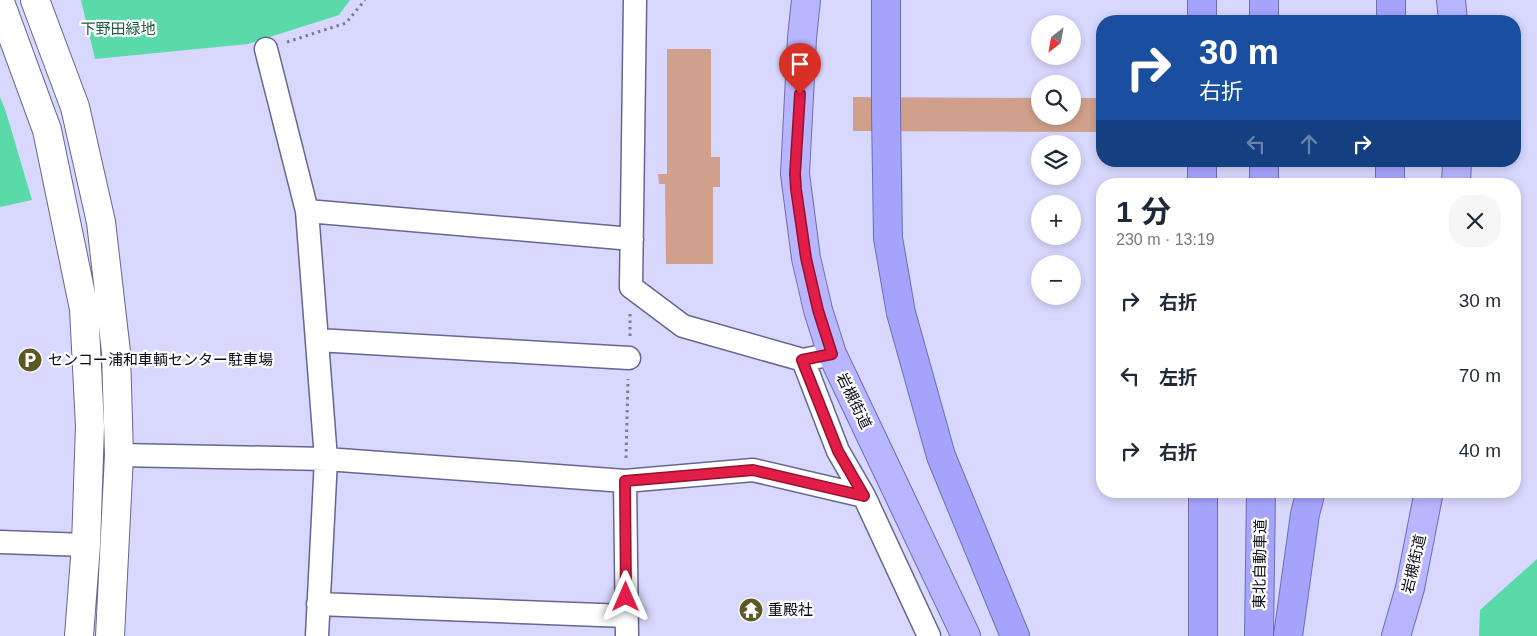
<!DOCTYPE html>
<html lang="ja">
<meta charset="utf-8">
<style>
:root{--surface:#fff;--page:#f6f6f7;--text:#1f2937;--muted:#747a83}
body{margin:0;font-family:Arial,"Noto Sans JP",sans-serif;background:var(--page);color:var(--text);height:100vh;display:flex;flex-direction:column;font-size:19px;white-space:nowrap}
*{box-sizing:border-box;margin:0}
p{font-size:16px;color:var(--muted)}
.icon{flex:none;width:28px;height:28px;fill:none;stroke:currentColor;stroke-width:2;stroke-linecap:round;stroke-linejoin:round}
.map{position:relative;flex:1;overflow:hidden}
.sheet{position:absolute;left:1096px;top:178px;width:425px;height:320px;display:flex;flex-direction:column;background:var(--surface);border-radius:20px;box-shadow:0 2px 8px #0003}
.sheet>*{flex:none}
.hud{position:absolute;left:1096px;top:15px;width:425px;height:152px;border-radius:20px;box-shadow:0 2px 8px #0003;background:#1a4fa0;color:#fff;overflow:hidden}
.needle{width:32px;rotate:211deg}
.buttons{position:absolute;left:1031px;top:15px;display:grid;gap:10px}
.buttons a{display:grid;place-items:center;width:50px;height:50px;border-radius:50%;background:var(--surface);box-shadow:0 2px 8px #0003;font-size:25px}
.pin{position:absolute;display:grid;place-items:center;width:42px;height:42px;color:#fff;margin:-51px -21px;border-radius:50% 50% 50% 0;rotate:-45deg;box-shadow:0 0 5px #0007}
.pin .icon{rotate:45deg}
.me{position:absolute;width:55px;margin:-28px;rotate:0deg;stroke-linejoin:round;filter:drop-shadow(0 0 4px #0008)}
.turn{display:flex;align-items:center;gap:18px;height:105px;padding:0 20px;font-size:22px}
.turn .icon{width:65px;height:65px;stroke-width:2.5}
.turn b{display:block;font-size:35px;line-height:42px}
.lanes{display:flex;align-items:center;height:48px;padding:0 20px;background:#0003;justify-content:center;gap:25px;direction:ltr}
.lanes .off{opacity:.35}
.round{display:grid;place-items:center;flex:none;width:52px;height:52px;border-radius:20px;background:var(--page)}
.overview{display:flex;align-items:center;justify-content:space-between;height:85px;padding:0 20px}
h1{font-size:30px;font-weight:700;line-height:38px}
ul{padding:0;list-style:none}
li{display:flex;align-items:center;gap:15px;height:75px;padding:0 20px}
li div{flex:1}
li b{display:block;font-size:19px}
li em{font-style:normal}
.map>svg:first-child{display:block}
</style>
<div class="map">
<svg width="1537" height="636" viewBox="0 0 1537 636">
<rect width="100%" height="100%" fill="#d8d8fe"/>
<path fill="#59daa8" d="M81,0H350L339,15L248,44L95,59Z
M0,97L6,112L32,200L0,207Z
M1537,559V636H1479L1480,610Z"/>
<path fill="#d0a08c" d="M667,49H711V157H720V187H713V264H666L665,184H659L658,174H667Z
M853,97L1040,98V116H1072V98H1102V132L853,131Z"/>
<g fill="none" stroke-linecap="round" stroke-linejoin="round">
<defs>
<path id="minor" d="M635,0L631,287L683,326L803,360L832,354
M266,49L307,211L326,459L317,636
M307,211L632,239
M317,340L629,358
M803,360L838,451L864,496L929,636
M119,455L326,459L625,481
M0,542L86,545
M318,604L626,616
M627,636L625,481L753,470L864,496"/>
<path id="tertiary" d="M35,0L75,107L101,222L116,352L119,455L110,636
M0,2L47,130L84,309L90,426L86,545L79,636"/>
<path id="trunk" d="M806,0L802,38L795,174L806,258L818,310L832,354L966,636
M1451,0L1453,21
M1456,184L1457,161
M1396,636L1410,588L1429,491"/>
<path id="motorway" d="M886,0V112L888,238L901,313L941,456L1015,636
M1202,0V21
M1264,0V21
M1391,21V0
M1202,161V184
M1390,161V184
M1264,184V161
M1203,491V636
M1259,636L1261,491
M1288,636L1305,514L1311,491"/>
</defs>
<use href="#minor" stroke="#66668f" stroke-width="25"/>
<use href="#tertiary" stroke="#66668f" stroke-width="30"/>
<use href="#trunk" stroke="#6f6dad" stroke-width="30"/>
<use href="#motorway" stroke="#6f6dad" stroke-width="30"/>
<path stroke="#7c7c97" stroke-width="3" stroke-dasharray="2.5 4" stroke-linecap="butt" d="M287,42L346,23L365,0
M630,336V314
M626,458L628,379"/>
<use href="#minor" stroke="#fff" stroke-width="22"/>
<use href="#tertiary" stroke="#fff" stroke-width="28"/>
<use href="#trunk" stroke="#b8b6fe" stroke-width="28"/>
<use href="#motorway" stroke="#a6a3fd" stroke-width="28"/>
</g>
<g fill="none" stroke-linecap="round" stroke-linejoin="round">
<defs>
<path id="route" d="M626,597L625,481L753,470L864,496L838,451L802,360L832,354L818,310L806,258L796,189L795,174L800,94"/>
</defs>
<use href="#route" stroke="#92132f" stroke-width="12"/>
<use href="#route" stroke="#e11d48" stroke-width="9"/>
</g>
<defs>
<symbol id="parking-disc" viewBox="-11 -11 22 22"><circle r="9.5" fill="#5c5824" stroke="#fdfdfd"/><path d="M-3.5-5.5H1a3.5 3.5 0 0 1 0 7H-1V5.5H-3.5ZM-1-3.4V-.6H.8a1.4 1.4 0 0 0 0-2.8Z" fill="#fff"/></symbol>
<symbol id="temple-disc" viewBox="-11 -11 22 22"><circle r="9.5" fill="#5c5824" stroke="#fdfdfd"/><path d="M0-6L5-2H3V0L6.5 2.5H4V6H1.5V3h-3V6H-4V2.5H-6.5L-3 0V-2H-5Z" fill="#fff"/></symbol>
</defs>
<g fill-rule="evenodd">
<use href="#parking-disc" x="16" y="346" width="28" height="28"/>
<use href="#temple-disc" x="737" y="596" width="28" height="28"/>
</g>
<g text-anchor="middle" stroke-width="4.5" stroke-linejoin="round" paint-order="stroke">
<g font-size="15" fill="#205b44" stroke="#fdfdfd">
<text x="118" y="34">下野田緑地</text>
</g>
<g font-size="15" fill="#0a0a19" stroke="#fdfdfd" text-anchor="start">
<text x="48" y="365">センコー浦和車輌センター駐車場</text>
<text x="768" y="615">重殿社</text>
</g>
<g font-size="15" fill="#0a0a19" stroke="#fdfdfd">
<text transform="translate(854 401) rotate(64)" y="5">岩槻街道</text>
<text transform="translate(1260 564) rotate(-89)" y="5">東北自動車道</text>
<text transform="translate(1414 564) rotate(-77)" y="5">岩槻街道</text>
</g>
</g>
</svg>
<div class="buttons">
<a><svg class="needle" viewBox="-14 -14 28 28"><path d="M0-13l5 13h-10z" fill="#e53935"/><path d="M0 13l5-13h-10z" fill="#747a83"/></svg></a>
<a><svg class="icon" aria-label="search" viewBox="0 0 24 24"><circle cx="10" cy="10" r="6"/><path d="M15 15l6 6"/></svg></a>
<a><svg class="icon" aria-label="layers" viewBox="0 0 24 24"><path d="M12 4l9 5-9 5-9-5zM3 14l9 5 9-5"/></svg></a>
<a>+</a>
<a>−</a>
</div>
<div class="pin" style="left:800px;top:94px;background:#d93025"><svg class="icon" aria-label="arrive" viewBox="0 0 24 24"><path d="M6 21V4h12l-3 4 3 4H6"/></svg></div>
<svg class="me" style="left:626px;top:597px" viewBox="-20 -20 40 40"><path d="M0-17L14 15 0 8-14 15z" fill="#e11d48" stroke="#fff" stroke-width="4"/></svg>
<div class="hud">
<div class="turn"><svg class="icon" aria-label="right" viewBox="0 0 24 24"><path d="M7 20v-9h11M14 6l5 5-5 5"/></svg><div><b>30 m</b>右折</div></div>
<div class="lanes"><svg class="icon off" aria-label="left" viewBox="0 0 24 24"><path d="M17 20v-9H6M10 6l-5 5 5 5"/></svg><svg class="icon off" aria-label="ahead" viewBox="0 0 24 24"><path d="M12 20V5M6 11l6-6 6 6"/></svg><svg class="icon" aria-label="right" viewBox="0 0 24 24"><path d="M7 20v-9h11M14 6l5 5-5 5"/></svg></div>
</div>
<section class="sheet">
<div class="overview"><div><h1>1 分</h1><p>230 m · 13:19</p></div><a class="round"><svg class="icon" aria-label="close" viewBox="0 0 24 24"><path d="M6 6l12 12M18 6L6 18"/></svg></a></div>
<ul>
<li><svg class="icon" aria-label="right" viewBox="0 0 24 24"><path d="M7 20v-9h11M14 6l5 5-5 5"/></svg><div><b>右折</b></div><em>30 m</em></li>
<li><svg class="icon" aria-label="left" viewBox="0 0 24 24"><path d="M17 20v-9H6M10 6l-5 5 5 5"/></svg><div><b>左折</b></div><em>70 m</em></li>
<li><svg class="icon" aria-label="right" viewBox="0 0 24 24"><path d="M7 20v-9h11M14 6l5 5-5 5"/></svg><div><b>右折</b></div><em>40 m</em></li>
</ul>
</section>
</div>
